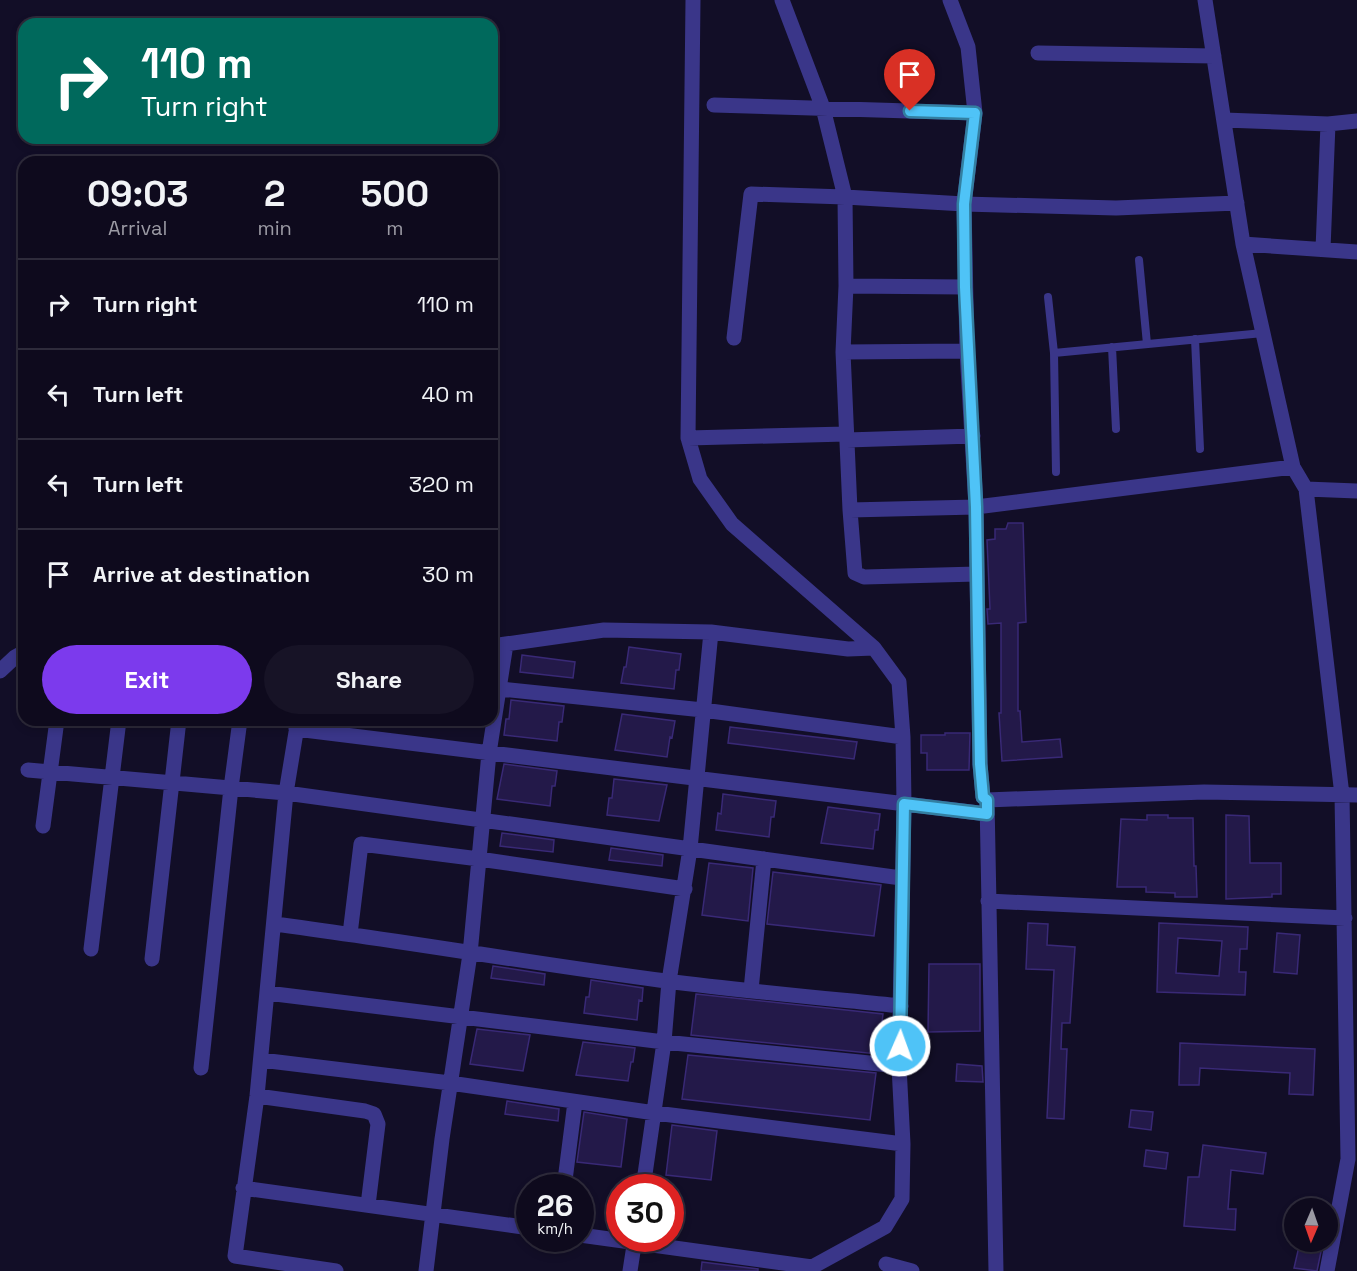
<!DOCTYPE html>
<style>
:root{--surface:#0e0a1d;--page:#171326;--text:#f1f3f6;--muted:#9b9aa4;--line:#2e2b3b;--accent:#7c3aed}
body{margin:0;font-family:"Space Grotesk",sans-serif;background:var(--page);color:var(--text);height:100vh;display:flex;flex-direction:column;font-size:22px;white-space:nowrap}
*{box-sizing:border-box;margin:0}
p{font-size:20px;color:var(--muted)}
.icon{flex:none;width:33px;height:33px;fill:none;stroke:currentColor;stroke-width:2;stroke-linecap:round;stroke-linejoin:round}
.map{position:relative;flex:1;overflow:hidden}
.drawer{position:absolute;left:18px;top:156px;width:480px;height:570px;display:flex;flex-direction:column;background:var(--surface);border-radius:18px;box-shadow:0 3px 9px #0003,0 0 0 2px var(--line)}
.drawer>*{flex:none}
.top-card{position:absolute;left:18px;top:18px;width:480px;height:126px;border-radius:18px;box-shadow:0 3px 9px #0003,0 0 0 2px var(--line);background:#00695c;color:#fff;overflow:hidden}
.needle{width:39px;rotate:182deg}
.fabs{position:absolute;left:1284px;top:1198px;display:grid;gap:12px}
.fabs a{display:grid;place-items:center;width:54px;height:54px;border-radius:50%;background:var(--surface);box-shadow:0 3px 9px #0003,0 0 0 2px var(--line);font-size:30px}
.speed{position:absolute;left:516px;top:1174px;display:flex;gap:12px;font-size:30px;font-weight:700;text-align:center}
.speed>*{display:grid;place-content:center;width:78px;height:78px;border-radius:50%;background:var(--surface);box-shadow:0 3px 9px #0003,0 0 0 2px var(--line);line-height:1}
.speed small{font-size:15px;font-weight:400}
.speed .limit{border:9px solid #d22;background:#fff;color:#111}
.pin{position:absolute;display:grid;place-items:center;width:51px;height:51px;color:#fff;margin:-62px -26px;border-radius:50% 50% 50% 0;rotate:-45deg;box-shadow:0 0 6px #0007}
.pin .icon{rotate:45deg}
.me{position:absolute;width:66px;margin:-33px;rotate:2deg;stroke-linejoin:round;filter:drop-shadow(0 0 4px #0008)}
.turn{display:flex;align-items:center;gap:21px;height:126px;padding:0 24px;font-size:27px}
.turn .icon{width:78px;height:78px;stroke-width:2.5}
.turn b{display:block;font-size:42px;line-height:51px}
.eta{display:flex;justify-content:space-evenly;align-items:center;height:102px;text-align:center}
.eta b{font-size:36px;font-weight:600;line-height:42px}
.action{display:flex;gap:12px;margin-top:auto;padding:12px 24px}
.action a{flex:1;height:69px;border-radius:36px;background:var(--accent);color:#fff;font-size:24px;font-weight:600;line-height:69px;text-align:center}
.action a+a{background:var(--page);color:var(--text)}
ul{padding:0;list-style:none}
li{display:flex;align-items:center;gap:18px;height:90px;padding:0 24px;border-top:2px solid var(--line)}
li div{flex:1}
li b{display:block;font-size:22px}
li em{font-style:normal}
.map>svg:first-child{display:block}
</style>
<div class="map">
<svg width="1357" height="1271" viewBox="0 0 1357 1271">
<rect width="100%" height="100%" fill="#120e27"/>
<path fill="#231949" stroke="#392976" stroke-width="1.5" fill-rule="evenodd" d="M1008,523H1023L1026,622L1018,623V711H1020L1022,742L1060,739L1062,757L1002,761L999,713H1001V623L988,624L987,609H990L987,540L995,539V529H1006Z
M629,647L681,654L679,670H676L674,689L621,683L624,667H626Z
M522,655L575,662L573,678L520,672Z
M511,700L564,706L562,722H559L557,741L504,735L506,719H509Z
M622,714L675,721L672,738L670,737L667,757L615,750Z
M730,727L857,742L854,759L728,743Z
M945,733H970L969,770H927V753H921V735H945Z
M504,764L557,771L555,786H552L550,806L497,799Z
M614,779L667,785L659,821L607,815L609,798H612Z
M723,794L776,801L774,817H771L769,837L716,830L718,813L721,814Z
M828,807L880,814L878,830H875L873,849L821,843Z
M1147,815H1168V818H1193L1194,866H1196L1197,897H1175V893L1146,892V887H1117L1121,819L1147,820Z
M1226,815L1249,816L1250,863H1281V894H1272V897L1226,899Z
M502,833L554,840L553,852L500,846Z
M611,848L663,855L662,866L609,860Z
M709,863L753,868L748,921L702,915Z
M773,872L881,885L874,936L767,924Z
M1028,923L1048,924L1047,945L1075,947L1070,1023H1062L1061,1049H1067L1064,1119L1047,1118L1054,970L1026,969Z
M1159,923L1248,927L1247,949H1240L1239,972H1246L1245,995L1157,992ZM1178,938L1222,941L1219,976L1176,973Z
M1277,933L1300,935L1297,974L1274,972Z
M929,964H980V1031L928,1032Z
M493,966L545,974L544,985L491,978Z
M591,980L643,988L642,1001L639,1000L637,1020L584,1013L586,997H589Z
M696,994L883,1014L878,1054L691,1035Z
M477,1029L530,1035L523,1071L470,1064Z
M583,1042L635,1048L633,1062H631L628,1081L576,1075Z
M1180,1043L1315,1049L1313,1095L1289,1094L1290,1073L1200,1068L1199,1085H1179Z
M688,1055L876,1073L870,1120L682,1099Z
M957,1064L982,1066L983,1082L956,1081Z
M507,1101L559,1109L558,1121L505,1114Z
M1131,1110L1153,1112L1151,1130L1129,1127Z
M584,1112L627,1119L621,1167L577,1162Z
M672,1125L717,1131L711,1180L666,1175Z
M1203,1145L1266,1153L1263,1174L1231,1170L1228,1209H1236L1235,1230L1184,1226L1188,1177H1199Z
M1146,1150L1168,1153L1166,1169L1144,1166Z
M1300,1242H1323L1317,1271L1294,1268Z
M702,1262L758,1269V1271H701Z"/>
<g fill="none" stroke-linecap="round" stroke-linejoin="round">
<path stroke="#3a3689" stroke-width="8" d="M1139,260L1147,344
M1048,297L1054,353L1056,472
M1195,339L1200,449
M1112,347L1116,429
M1054,353L1263,333"/>
<path stroke="#3a3689" stroke-width="15" d="M693,0L688,438L700,479L732,524L874,648
M782,0L823,108L845,197L846,286L843,352L850,510L976,507L980,764L983,797L987,800L996,1271
M1205,0L1243,244L1293,467L1306,489L1342,795L1348,1159L1327,1271
M1038,53L1214,56
M714,105L975,113L968,47L950,0
M1224,120L1328,124L1357,121
M1237,203L1116,208L964,204L967,351L976,507L1293,467
M1243,244L1357,252
M1323,249L1328,124
M846,286L965,287
M734,338L751,194L845,197L964,204L975,113
M843,352L967,351
M688,438L846,434
M847,440L973,436
M1306,489L1357,491
M850,510L855,573L864,577L977,574
M492,646L604,630L711,632L848,649L874,648L899,682L903,737L904,804L899,1066L903,1144L902,1199L885,1227L812,1267L808,1271
M0,671L15,657L24,652
M492,688L703,710L903,737
M298,720L286,793L257,1096L235,1256L336,1271
M296,729L987,814
M28,770L286,793L901,878
M987,800L1204,792L1357,795
M43,826L57,720
M988,901L1345,918
M274,924C405,941 535,964 666,981C744,991 822,998 901,1006
M350,934L361,844L479,859L685,889
M91,949L119,720
M152,959L179,720
M751,990L764,859
M267,993L664,1042L899,1066
M261,1060L450,1083L655,1113L903,1144
M201,1068L231,788L240,720
M257,1096L365,1111L374,1114L378,1124L368,1205
M243,1188L530,1228
M564,1188L575,1102
M643,1188L664,1042L669,981L690,849L711,632
M580,1235L812,1267
M886,1264L912,1271
M426,1271L442,1139L470,954L489,753L506,644
M630,1271L635,1239"/>
</g>
<g fill="none" stroke-linecap="round" stroke-linejoin="round">
<defs>
<path id="route" d="M900,1046L904,804L987,814V800L983,797L980,764L976,507L965,287L964,204L975,113L910,111"/>
</defs>
<use href="#route" stroke="#337fa1" stroke-width="15"/>
<use href="#route" stroke="#4fc3f7" stroke-width="10"/>
</g>
</svg>
<div class="fabs">
<a><svg class="needle" viewBox="-14 -14 28 28"><path d="M0-13l5 13h-10z" fill="#e53935"/><path d="M0 13l5-13h-10z" fill="#9b9aa4"/></svg></a>
</div>
<div class="speed"><div>26<small>km/h</small></div><div class="limit">30</div></div>
<div class="pin" style="left:910px;top:111px;background:#d93025"><svg class="icon" aria-label="arrive" viewBox="0 0 24 24"><path d="M6 21V4h12l-3 4 3 4H6"/></svg></div>
<svg class="me" style="left:900px;top:1046px" viewBox="-20 -20 40 40"><circle r="17" fill="#4fc3f7" stroke="#fff" stroke-width="3"/><path d="M0-11L8 9 0 5-8 9z" fill="#fff"/></svg>
<div class="top-card">
<div class="turn"><svg class="icon" aria-label="right" viewBox="0 0 24 24"><path d="M7 20v-9h11M14 6l5 5-5 5"/></svg><div><b>110 m</b>Turn right</div></div>
</div>
<section class="drawer">
<div class="eta">
<div><b>09:03</b><p>Arrival</p></div>
<div><b>2</b><p>min</p></div>
<div><b>500</b><p>m</p></div>
</div>
<ul>
<li><svg class="icon" aria-label="right" viewBox="0 0 24 24"><path d="M7 20v-9h11M14 6l5 5-5 5"/></svg><div><b>Turn right</b></div><em>110 m</em></li>
<li><svg class="icon" aria-label="left" viewBox="0 0 24 24"><path d="M17 20v-9H6M10 6l-5 5 5 5"/></svg><div><b>Turn left</b></div><em>40 m</em></li>
<li><svg class="icon" aria-label="left" viewBox="0 0 24 24"><path d="M17 20v-9H6M10 6l-5 5 5 5"/></svg><div><b>Turn left</b></div><em>320 m</em></li>
<li><svg class="icon" aria-label="arrive" viewBox="0 0 24 24"><path d="M6 21V4h12l-3 4 3 4H6"/></svg><div><b>Arrive at destination</b></div><em>30 m</em></li>
</ul>
<div class="action"><a>Exit</a><a>Share</a></div>
</section>
</div>
